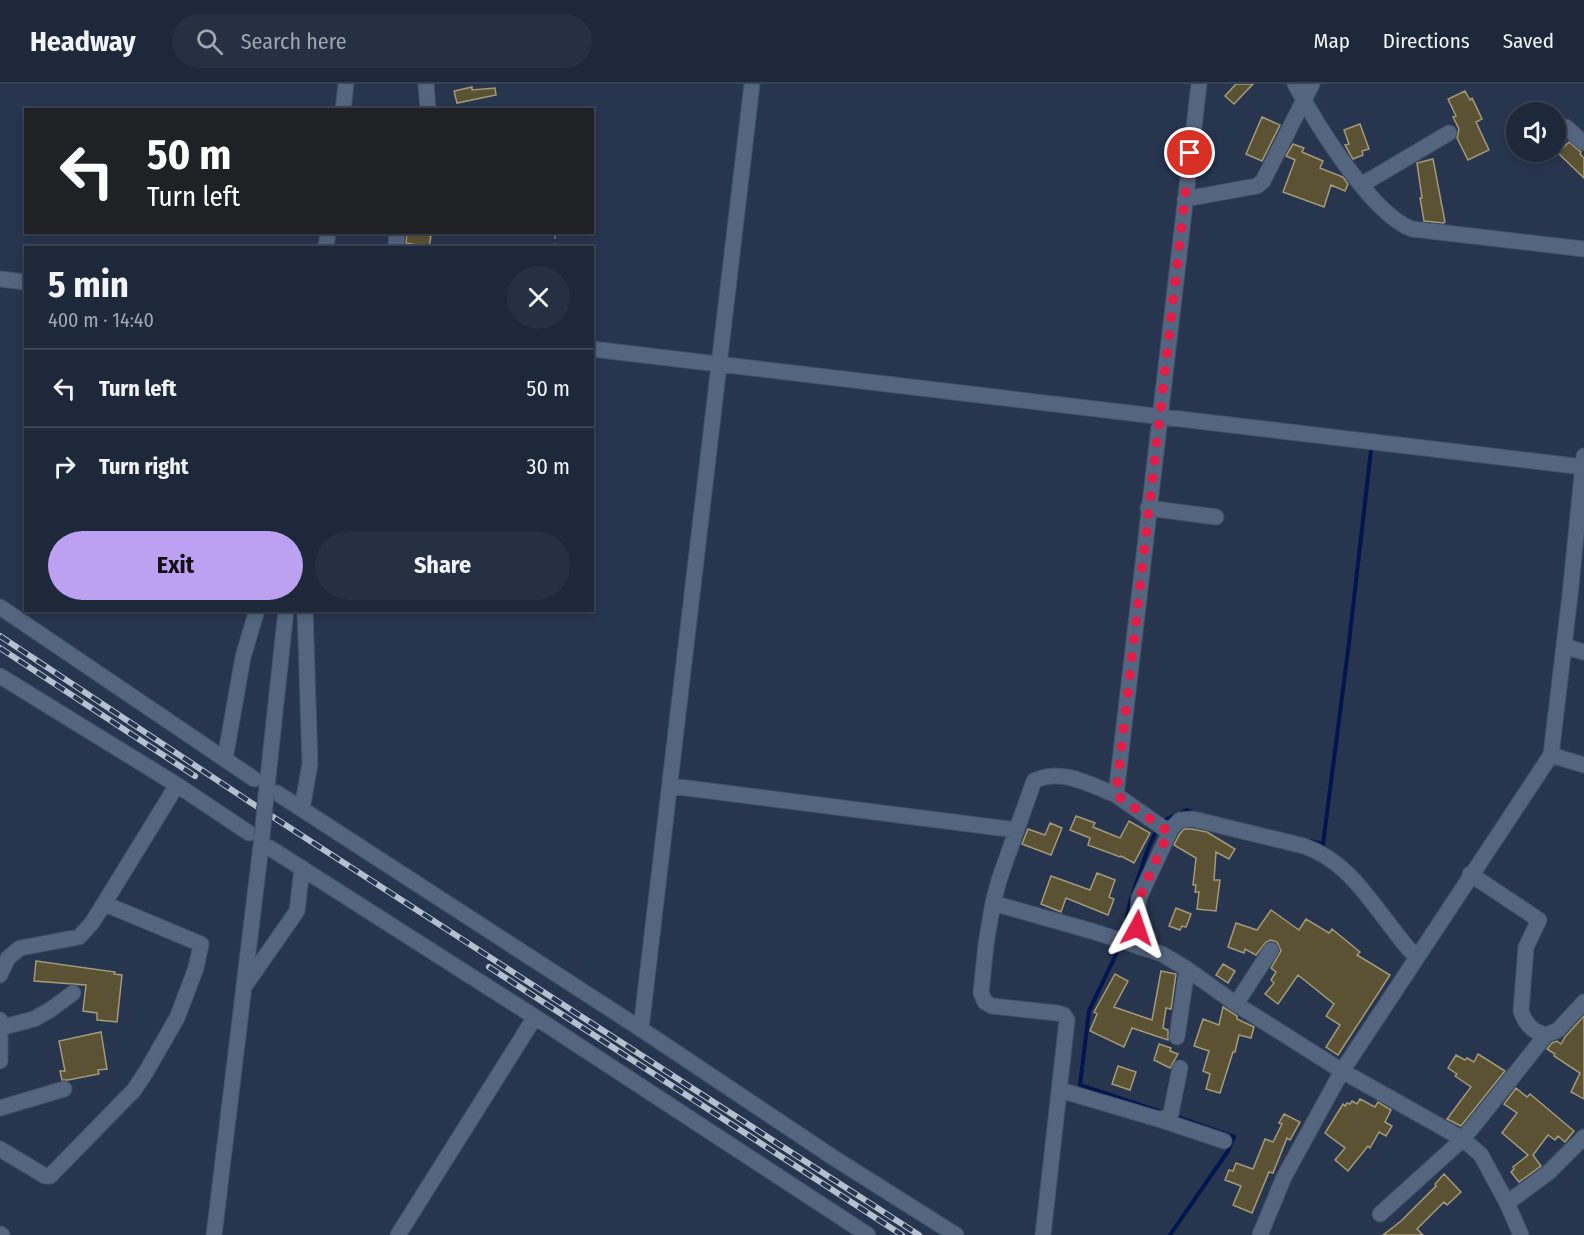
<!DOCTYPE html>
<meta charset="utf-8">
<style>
:root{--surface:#1d283a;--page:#253042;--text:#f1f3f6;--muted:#a0a6af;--line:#3b4454;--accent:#bca0f2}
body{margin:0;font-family:"Fira Sans Condensed",sans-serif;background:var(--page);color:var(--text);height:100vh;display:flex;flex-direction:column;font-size:22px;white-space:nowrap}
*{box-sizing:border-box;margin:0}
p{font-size:20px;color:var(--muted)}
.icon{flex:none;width:33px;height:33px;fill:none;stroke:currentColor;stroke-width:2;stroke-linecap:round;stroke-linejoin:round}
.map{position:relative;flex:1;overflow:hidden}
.drawer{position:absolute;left:24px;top:162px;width:570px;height:366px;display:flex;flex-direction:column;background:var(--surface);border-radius:0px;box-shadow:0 3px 9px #0003,0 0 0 2px var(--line)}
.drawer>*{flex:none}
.guide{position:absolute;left:24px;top:24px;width:570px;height:126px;border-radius:0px;box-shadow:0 3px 9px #0003,0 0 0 2px var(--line);background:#202124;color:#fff;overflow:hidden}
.fabs{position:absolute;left:1506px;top:18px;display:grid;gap:12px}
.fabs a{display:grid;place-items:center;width:60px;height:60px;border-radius:50%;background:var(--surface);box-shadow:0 3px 9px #0003,0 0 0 2px var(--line);font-size:30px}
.pin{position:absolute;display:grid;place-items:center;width:51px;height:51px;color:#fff;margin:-26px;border:3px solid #fff;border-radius:50%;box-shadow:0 2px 6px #0007}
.me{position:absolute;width:66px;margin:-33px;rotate:5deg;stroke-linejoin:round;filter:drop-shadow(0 0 4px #0008)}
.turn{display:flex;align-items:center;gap:21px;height:126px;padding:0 24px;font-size:27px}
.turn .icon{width:78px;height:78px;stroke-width:2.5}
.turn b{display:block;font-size:42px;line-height:51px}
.round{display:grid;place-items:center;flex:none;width:63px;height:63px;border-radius:32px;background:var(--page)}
.head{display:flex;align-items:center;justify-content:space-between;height:102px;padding:0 24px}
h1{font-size:36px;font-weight:700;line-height:45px}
.action{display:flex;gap:12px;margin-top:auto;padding:12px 24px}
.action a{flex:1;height:69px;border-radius:36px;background:var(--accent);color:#111;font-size:24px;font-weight:700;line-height:69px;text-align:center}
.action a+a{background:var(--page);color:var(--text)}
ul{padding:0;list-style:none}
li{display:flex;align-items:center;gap:18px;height:78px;padding:0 24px;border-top:2px solid var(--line)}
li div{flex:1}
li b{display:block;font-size:22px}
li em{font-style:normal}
header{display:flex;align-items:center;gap:36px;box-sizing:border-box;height:84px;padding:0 30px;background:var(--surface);border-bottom:2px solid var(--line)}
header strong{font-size:28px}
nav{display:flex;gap:33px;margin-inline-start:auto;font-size:21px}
.search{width:420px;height:54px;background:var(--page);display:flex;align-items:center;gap:15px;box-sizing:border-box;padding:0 21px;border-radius:33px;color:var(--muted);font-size:22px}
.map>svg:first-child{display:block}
</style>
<header>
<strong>Headway</strong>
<div class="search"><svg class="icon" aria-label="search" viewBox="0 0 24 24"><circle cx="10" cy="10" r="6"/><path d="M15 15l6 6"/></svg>Search here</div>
<nav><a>Map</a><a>Directions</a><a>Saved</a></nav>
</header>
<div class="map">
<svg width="1584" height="1151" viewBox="0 0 1584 1151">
<rect width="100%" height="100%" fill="#27354e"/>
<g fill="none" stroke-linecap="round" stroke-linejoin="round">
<path stroke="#00164e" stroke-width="4" d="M1160,738L1187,726L1195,729
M1310,757L1323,760L1348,567L1371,366
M1123,854L1130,818L1148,765L1157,745
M1120,862L1089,927L1080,1001L1164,1029
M1170,1151L1228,1067L1234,1053L1174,1032"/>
</g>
<path fill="#5a5232" stroke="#a29a78" stroke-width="1.5" d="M1236,0H1253L1234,20L1225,12Z
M472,3V6L495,4L496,11L457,19L454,7Z
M1465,7L1470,16L1472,14L1482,35L1476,38L1489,66L1468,76L1457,54L1459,45L1453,33L1456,32L1448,15Z
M1262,33L1280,41L1262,77L1246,70Z
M1360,40L1369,65L1362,67L1363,71L1353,75L1345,61L1349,60L1344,46Z
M1569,58L1581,68L1580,70L1584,74V94L1558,69Z
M1293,60L1304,64L1302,68L1323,77L1320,84L1343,93L1348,100L1345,107L1331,101L1324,123L1283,108L1295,76L1286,72Z
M1433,75L1445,138L1443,139L1424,137L1420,114H1422L1417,79Z
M407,148L431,152L429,163L406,159Z
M1076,732L1095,739L1093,743L1120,754L1129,737L1150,749L1134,779L1121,772L1120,773L1088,761L1090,754L1070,746Z
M1050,739L1062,744L1051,771L1022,760L1028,745L1045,751Z
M1184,745H1192L1207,748L1235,765L1229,775L1216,768L1214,796H1220L1216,827L1197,825L1199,808H1195L1196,801H1193L1196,774L1174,761L1179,751Z
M1097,789L1115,796L1109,813L1114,815L1108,831L1066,814L1061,828L1041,820L1051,792L1090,806Z
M1176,824L1191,830L1186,843L1182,842L1180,846L1169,842Z
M1271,826L1299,846L1306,835L1329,849L1332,845L1360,868L1357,871L1390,891L1338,971L1326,963L1340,941L1326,932L1334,920L1298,891L1278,920L1265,910L1274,899L1271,896L1276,888L1271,884L1281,867L1277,858L1271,856L1266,858L1256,871L1245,865L1244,869L1228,863L1236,839L1257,846Z
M36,877L115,888L114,890L122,891L117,938L97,936V929L83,927L86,901L34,897Z
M1223,880L1235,887L1228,899L1216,891Z
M1161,887L1176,890L1171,925L1166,924L1163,944L1168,946V956L1132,944L1124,963L1090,947L1097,930L1094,928L1115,890L1128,897L1114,923L1152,936Z
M1223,923L1237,932V935L1254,943L1251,954L1239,951L1235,968H1233L1220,1009L1206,1005L1210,990L1203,987L1209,967L1194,962L1203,935L1219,941Z
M1584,932V1015L1571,1008L1580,989L1554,972L1555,970L1547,965L1552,959L1557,957L1561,960L1565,953Z
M101,948L107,985L98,986L99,990L68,996H62L60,987H65L59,957Z
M1159,960L1171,964L1170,967L1178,970L1170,984L1154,976Z
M1478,970L1505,987L1461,1042L1447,1035L1471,1003L1455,992L1457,990L1448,984L1456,971L1465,976L1467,974L1474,978Z
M1118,982L1136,988L1130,1006L1112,1000Z
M1516,1004L1527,1013L1530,1010L1574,1047L1565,1058L1558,1052L1555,1056L1548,1051L1533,1071L1541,1082L1519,1098L1511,1088L1514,1085L1513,1083L1528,1071L1502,1049L1517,1029L1504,1020Z
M1360,1015L1375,1023L1378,1018L1391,1026L1385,1038L1392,1042L1386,1052L1379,1048L1370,1064L1368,1062L1348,1087L1335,1076L1345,1064L1325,1049L1343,1020L1345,1022L1347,1019L1350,1020L1352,1017L1357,1020Z
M1284,1030L1300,1038L1290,1056L1287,1054L1273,1089L1269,1088L1252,1129L1233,1121L1241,1102L1225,1096L1229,1086L1233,1087L1236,1079L1253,1085L1265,1055L1273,1058L1282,1040L1279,1039Z
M1444,1090L1461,1108L1447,1121L1444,1118L1417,1145L1423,1151H1383L1401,1137L1436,1102L1435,1100Z"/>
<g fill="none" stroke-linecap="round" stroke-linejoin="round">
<defs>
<path id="minor" d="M426,0L428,26
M1295,0C1315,38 1372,131 1412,145L1584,165
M343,26L346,0
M1566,43L1584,59
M1361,101L1449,49
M1185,115L1257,102L1263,97L1312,0
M326,164L328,148
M396,164L397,148
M0,195L26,198
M592,265L1584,383
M1148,424L1216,433
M0,523L254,695
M1564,562L1584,568
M0,592L177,701L249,749
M1551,671L1584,681
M225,675L243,573L257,526
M671,702L1016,746
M277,709L641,945L834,1074L956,1151
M1116,711L1169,748
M266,712L286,526
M302,725L310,680L305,526
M270,764L535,933L868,1151
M1470,790L1539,836L1526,863L1521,927C1525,940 1533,948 1546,951L1558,946L1584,918
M993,819L1095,848L1162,870L1187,885L1236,920L1342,987L1463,1055L1481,1071L1507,1119
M1139,863L1137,844L1139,814L1171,745L1180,736L1193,735L1304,762C1345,776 1367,812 1392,844C1400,854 1407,865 1417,873
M0,891L8,874L20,864L79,853L92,839L177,701
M244,903L297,827L302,784
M1236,920L1271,866
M0,936V977
M0,944L34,935L50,926L73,909
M641,945L752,0
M1177,953L1187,885
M1060,1006L1158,1035L1167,1034L1171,1029L1180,984
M0,1024L64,1005
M1158,1035L1224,1057
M0,1065L45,1092H50L134,1006L146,988L177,934L196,884L201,860L105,820
M1380,1130L1463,1055L1546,951
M0,1150L2,1151
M214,1151L262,753
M398,1151L535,933
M1043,1151L1067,936L1064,931L1057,929L992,922L985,918L981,909L986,860L993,819L999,796L1034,697C1060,683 1091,701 1116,711L1199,0
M1260,1151L1284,1093L1342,987L1551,671L1570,511L1584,372
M1521,1151L1507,1119L1548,1089L1584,1053"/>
</defs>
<use href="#minor" stroke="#445065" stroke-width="17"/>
<path stroke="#5f6c81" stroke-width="2" stroke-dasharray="4.5 4.5" stroke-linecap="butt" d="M555,164V148"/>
<use href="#minor" stroke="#546580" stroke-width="15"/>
<defs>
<path id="rail" d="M0,552L250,718L919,1151
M0,564L195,692
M489,883L902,1151"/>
</defs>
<use href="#rail" stroke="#b4bfd0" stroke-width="6"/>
<use href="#rail" stroke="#27354e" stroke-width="4" stroke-dasharray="11" stroke-linecap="butt"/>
<defs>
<path id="minor-bridge" d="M262,753L266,712"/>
</defs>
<use href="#minor-bridge" stroke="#445065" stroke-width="17" stroke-linecap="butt"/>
<use href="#minor-bridge" stroke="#546580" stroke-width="15"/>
</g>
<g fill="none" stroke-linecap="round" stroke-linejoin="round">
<path stroke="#e11d48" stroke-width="10" stroke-dasharray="0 18" d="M1137,844L1139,814L1169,748L1116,711L1190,69"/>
</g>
</svg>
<div class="fabs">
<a><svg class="icon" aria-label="sound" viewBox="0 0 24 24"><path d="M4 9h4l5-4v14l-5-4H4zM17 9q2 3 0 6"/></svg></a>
</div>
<div class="pin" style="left:1190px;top:69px;background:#d93025"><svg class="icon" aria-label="arrive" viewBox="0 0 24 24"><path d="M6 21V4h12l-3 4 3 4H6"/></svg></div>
<svg class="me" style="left:1137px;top:844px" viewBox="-20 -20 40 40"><path d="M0-17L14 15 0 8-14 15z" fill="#e11d48" stroke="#fff" stroke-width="4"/></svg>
<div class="guide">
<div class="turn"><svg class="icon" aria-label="left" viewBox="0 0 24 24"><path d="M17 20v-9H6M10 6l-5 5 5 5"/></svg><div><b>50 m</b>Turn left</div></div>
</div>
<section class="drawer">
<div class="head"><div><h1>5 min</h1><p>400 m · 14:40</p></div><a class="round"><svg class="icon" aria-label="close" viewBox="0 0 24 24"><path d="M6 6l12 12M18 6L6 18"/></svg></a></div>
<ul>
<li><svg class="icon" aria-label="left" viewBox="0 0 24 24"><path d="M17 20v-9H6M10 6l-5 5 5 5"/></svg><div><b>Turn left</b></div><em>50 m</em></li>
<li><svg class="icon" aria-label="right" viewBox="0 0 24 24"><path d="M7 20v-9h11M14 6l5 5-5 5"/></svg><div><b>Turn right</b></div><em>30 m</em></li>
</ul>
<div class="action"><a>Exit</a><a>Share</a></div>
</section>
</div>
